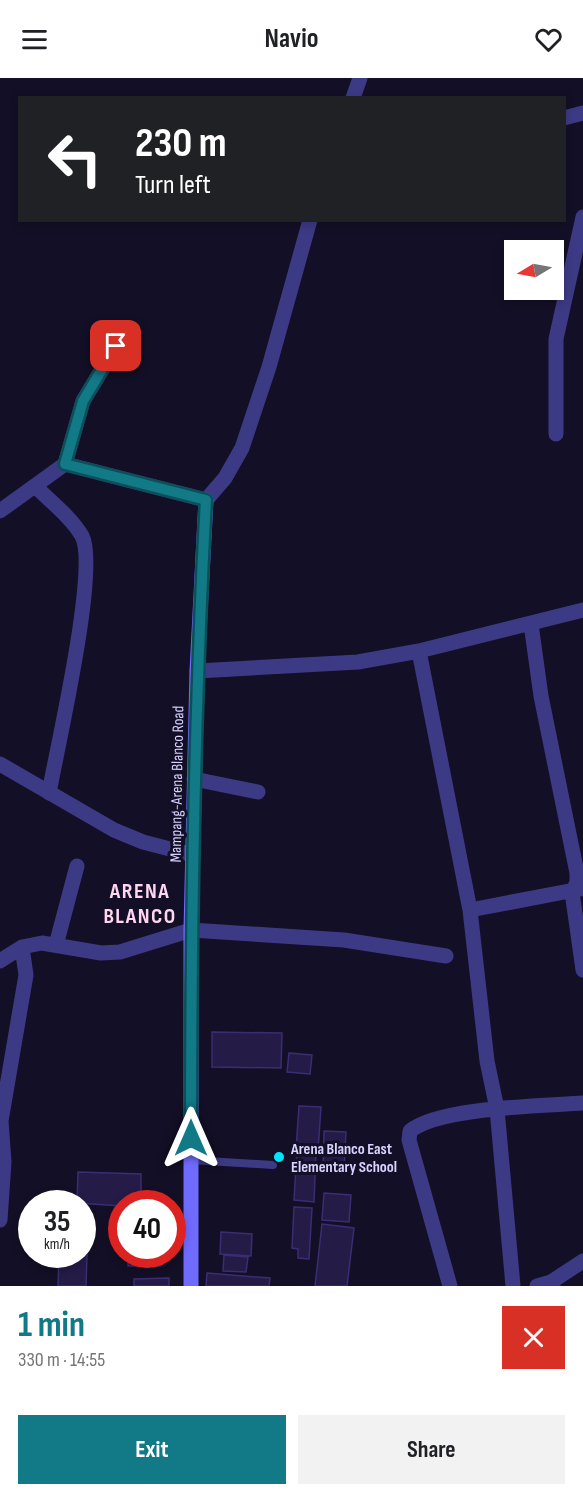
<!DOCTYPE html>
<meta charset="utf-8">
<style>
:root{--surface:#fff;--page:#f2f2f2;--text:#202124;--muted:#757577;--accent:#127987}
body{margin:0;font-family:"Sofia Sans Condensed",sans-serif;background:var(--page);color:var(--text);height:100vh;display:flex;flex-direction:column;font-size:22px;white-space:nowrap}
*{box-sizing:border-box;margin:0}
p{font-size:20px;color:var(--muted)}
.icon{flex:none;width:33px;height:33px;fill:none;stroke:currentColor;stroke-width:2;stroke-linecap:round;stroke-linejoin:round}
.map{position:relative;height:1208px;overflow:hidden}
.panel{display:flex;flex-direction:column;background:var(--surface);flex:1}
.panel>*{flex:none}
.top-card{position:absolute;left:18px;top:18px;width:548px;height:126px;border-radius:0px;box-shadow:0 3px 9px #0003;background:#202124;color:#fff;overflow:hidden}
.needle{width:39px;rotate:260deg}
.fabs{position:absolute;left:504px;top:162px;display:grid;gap:12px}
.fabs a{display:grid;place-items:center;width:60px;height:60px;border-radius:0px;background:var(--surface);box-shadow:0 3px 9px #0003;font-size:30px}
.speed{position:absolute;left:18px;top:1112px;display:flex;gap:12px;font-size:30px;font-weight:700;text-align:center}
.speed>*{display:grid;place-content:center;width:78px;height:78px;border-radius:50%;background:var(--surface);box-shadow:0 3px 9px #0003;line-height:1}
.speed small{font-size:15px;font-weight:400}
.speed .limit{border:9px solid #d22;background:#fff;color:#111}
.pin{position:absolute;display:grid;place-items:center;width:51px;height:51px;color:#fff;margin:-26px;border-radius:12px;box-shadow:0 3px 9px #0006}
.me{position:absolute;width:66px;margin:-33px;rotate:0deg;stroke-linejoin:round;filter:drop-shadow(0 0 4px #0008)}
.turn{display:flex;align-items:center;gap:21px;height:126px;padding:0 18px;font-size:27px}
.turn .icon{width:78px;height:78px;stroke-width:2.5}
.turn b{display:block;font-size:42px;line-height:51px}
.round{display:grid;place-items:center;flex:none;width:63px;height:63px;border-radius:0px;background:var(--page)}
.head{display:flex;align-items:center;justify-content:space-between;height:102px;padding:0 18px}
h1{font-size:36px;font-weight:700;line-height:45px;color:var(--accent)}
.cta{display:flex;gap:12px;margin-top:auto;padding:12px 18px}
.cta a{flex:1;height:69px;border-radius:0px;background:var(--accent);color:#fff;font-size:24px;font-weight:700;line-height:69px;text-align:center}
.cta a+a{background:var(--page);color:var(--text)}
header{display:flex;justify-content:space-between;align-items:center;height:78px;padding:0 18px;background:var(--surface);font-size:27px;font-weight:700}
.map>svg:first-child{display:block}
</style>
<header><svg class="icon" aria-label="menu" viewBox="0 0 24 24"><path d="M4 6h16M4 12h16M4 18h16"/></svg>Navio<svg class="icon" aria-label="heart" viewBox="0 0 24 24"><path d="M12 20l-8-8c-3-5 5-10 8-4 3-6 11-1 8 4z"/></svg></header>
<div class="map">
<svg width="583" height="1208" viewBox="0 0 583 1208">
<rect width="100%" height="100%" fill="#130f26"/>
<path fill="#241b47" stroke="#3b2d73" stroke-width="1.5" d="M212,954L282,955L281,990L212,989Z
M289,975L312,977L310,996L287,994Z
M299,1028L321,1029L318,1073L296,1071Z
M324,1053L346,1054L344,1092L323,1091Z
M297,1072L316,1073L314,1124L294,1122Z
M78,1094L141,1096V1125H122V1128L77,1125Z
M324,1115L351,1117L349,1144L322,1142Z
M294,1129L312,1130L309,1181L298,1180V1171L292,1170Z
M82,1145H88L86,1208H58L59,1176H82Z
M322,1146L354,1150L347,1208H315Z
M221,1154L252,1156L251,1178L220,1176Z
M128,1176H161V1188H128Z
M224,1177L248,1179L246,1194L223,1193Z
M207,1195L270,1200L269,1208H206Z
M169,1200V1208H134V1201Z"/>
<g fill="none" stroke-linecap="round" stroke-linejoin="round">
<path stroke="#3d3a85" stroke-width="8" d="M191,1082L273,1087"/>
<path stroke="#3d3a85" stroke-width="15" d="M353,20L360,0
M564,40L583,35
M556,356V261L583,139
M65,386L206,422L225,400L242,370L269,289L310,142
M35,408C50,423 71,439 82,458C99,490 57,670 49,715
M0,433L65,386L83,323L126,252
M531,546L541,618L577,795V805L572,814L583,892
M419,573L470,832L487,983L497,1031L513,1208
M197,593L358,584L419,573L583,532
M0,686L114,752L143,764L193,777
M194,701L258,714
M470,832L580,811
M56,867L77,788
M0,883L22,869L42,865L101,875L120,874L191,852L344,862L446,878
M0,1142L4,1084L1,1043L26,897L22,869
M551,1204L583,1183
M450,1208L409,1062L410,1053C439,1029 544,1028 583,1025
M537,1208L551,1204L553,1208"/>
<path stroke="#6f6bff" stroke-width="15" d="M191,1208V852L197,593L206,422"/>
</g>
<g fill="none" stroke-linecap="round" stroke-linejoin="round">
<defs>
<path id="route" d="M116,268L83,323L65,386L206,422C194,635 191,847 191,1060"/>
</defs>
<use href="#route" stroke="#0c4f58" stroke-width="15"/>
<use href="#route" stroke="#127987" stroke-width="10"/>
</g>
<circle fill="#00e5ff" stroke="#130f26" stroke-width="2" cx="279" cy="1079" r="6"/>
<g text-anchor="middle" stroke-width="6" stroke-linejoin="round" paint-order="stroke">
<g font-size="16" fill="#d9d4ff" stroke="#130f26">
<text transform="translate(176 706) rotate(-89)" y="6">Mampang-Arena Blanco Road</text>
</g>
<g font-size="16" font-weight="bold" fill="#d9d4ff" stroke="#130f26" text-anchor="start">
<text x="291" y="1076">Arena Blanco East<tspan x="291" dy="18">Elementary School</tspan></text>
</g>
<g font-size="22" font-weight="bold" letter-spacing="1.5" fill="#ffd6f0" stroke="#130f26">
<text x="140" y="820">ARENA<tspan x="140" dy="25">BLANCO</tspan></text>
</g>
</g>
</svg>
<div class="fabs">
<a><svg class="needle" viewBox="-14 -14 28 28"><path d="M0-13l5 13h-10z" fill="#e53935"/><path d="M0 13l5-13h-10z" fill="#757577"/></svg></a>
</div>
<div class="speed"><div>35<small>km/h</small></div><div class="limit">40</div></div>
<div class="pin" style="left:116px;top:268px;background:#d93025"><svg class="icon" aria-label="arrive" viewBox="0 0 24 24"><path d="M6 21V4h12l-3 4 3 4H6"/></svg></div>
<svg class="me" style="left:191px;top:1060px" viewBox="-20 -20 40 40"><path d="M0-17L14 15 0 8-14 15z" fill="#127987" stroke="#fff" stroke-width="4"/></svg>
<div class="top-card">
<div class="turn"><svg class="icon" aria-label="left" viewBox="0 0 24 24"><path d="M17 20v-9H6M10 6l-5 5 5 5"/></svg><div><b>230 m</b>Turn left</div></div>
</div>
</div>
<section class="panel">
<div class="head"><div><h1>1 min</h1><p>330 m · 14:55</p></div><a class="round" style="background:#d93025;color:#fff"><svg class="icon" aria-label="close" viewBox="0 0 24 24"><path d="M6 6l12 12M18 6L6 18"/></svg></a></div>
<div class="cta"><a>Exit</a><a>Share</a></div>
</section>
